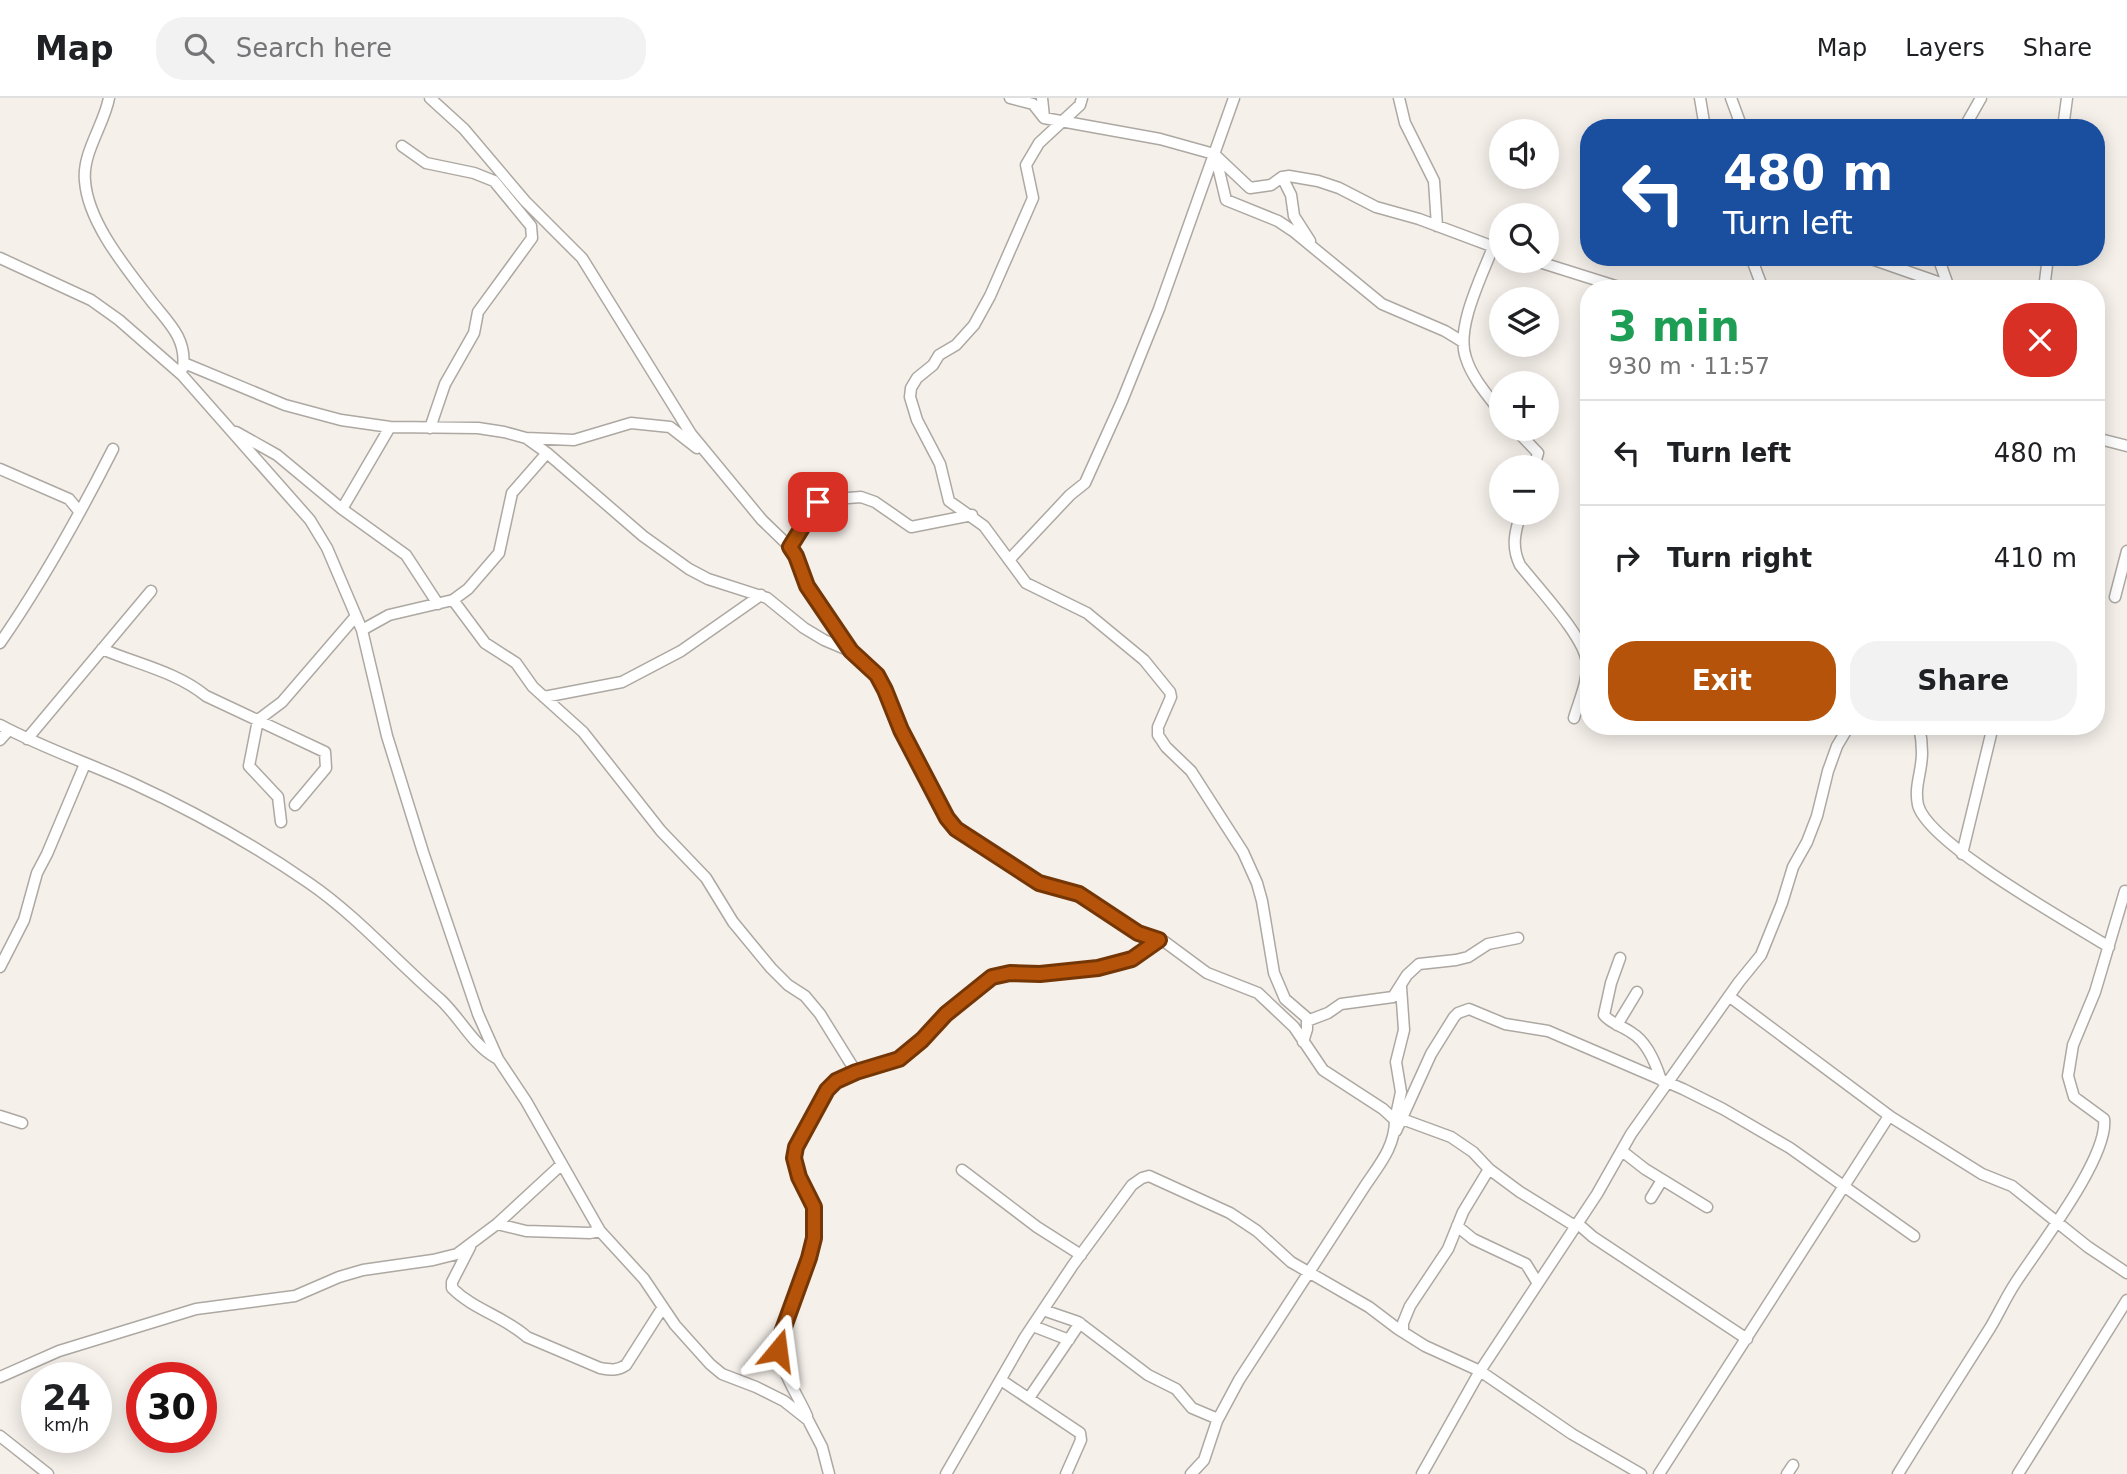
<!DOCTYPE html>
<meta charset="utf-8">
<style>
:root{--surface:#fff;--page:#f2f2f2;--text:#202124;--muted:#757577;--line:#e0e0e0;--accent:#b45309}
body{margin:0;font-family:"DejaVu Sans",sans-serif;background:var(--page);color:var(--text);height:100vh;display:flex;flex-direction:column;font-size:26px;white-space:nowrap}
*{box-sizing:border-box;margin:0}
p{font-size:23px;color:var(--muted)}
.icon{flex:none;width:38px;height:38px;fill:none;stroke:currentColor;stroke-width:2;stroke-linecap:round;stroke-linejoin:round}
.map{position:relative;flex:1;overflow:hidden}
.side{position:absolute;left:1580px;top:182px;width:525px;height:455px;display:flex;flex-direction:column;background:var(--surface);border-radius:28px;box-shadow:0 4px 18px #0003}
.side>*{flex:none}
.hud{position:absolute;left:1580px;top:21px;width:525px;height:147px;border-radius:28px;box-shadow:0 4px 18px #0003;background:#1a4fa0;color:#fff;overflow:hidden}
.controls{position:absolute;left:1489px;top:21px;display:grid;gap:14px}
.controls a{display:grid;place-items:center;width:70px;height:70px;border-radius:50%;background:var(--surface);box-shadow:0 4px 18px #0003;font-size:35px}
.speed{position:absolute;left:21px;top:1264px;display:flex;gap:14px;font-size:35px;font-weight:700;text-align:center}
.speed>*{display:grid;place-content:center;width:91px;height:91px;border-radius:50%;background:var(--surface);box-shadow:0 4px 18px #0003;line-height:1}
.speed small{font-size:18px;font-weight:400}
.speed .limit{border:10px solid #d22;background:#fff;color:#111}
.pin{position:absolute;display:grid;place-items:center;width:60px;height:60px;color:#fff;margin:-30px;border-radius:14px;box-shadow:0 4px 10px #0006}
.me{position:absolute;width:77px;margin:-38px;rotate:16deg;stroke-linejoin:round;filter:drop-shadow(0 0 5px #0008)}
.turn{display:flex;align-items:center;gap:24px;height:147px;padding:0 28px;font-size:32px}
.turn .icon{width:91px;height:91px;stroke-width:2.5}
.turn b{display:block;font-size:49px;line-height:60px}
.round{display:grid;place-items:center;flex:none;width:74px;height:74px;border-radius:28px;background:var(--page)}
.summary{display:flex;align-items:center;justify-content:space-between;height:119px;padding:0 28px}
h1{font-size:42px;font-weight:600;line-height:52px;color:#1e9e55}
.primary-button{display:flex;gap:14px;margin-top:auto;padding:14px 28px}
.primary-button a{flex:1;height:80px;border-radius:28px;background:var(--accent);color:#fff;font-size:28px;font-weight:600;line-height:80px;text-align:center}
.primary-button a+a{background:var(--page);color:var(--text)}
ul{padding:0;list-style:none}
li{display:flex;align-items:center;gap:21px;height:105px;padding:0 28px;border-top:2px solid var(--line)}
li div{flex:1}
li b{display:block;font-size:26px}
li em{font-style:normal}
header{display:flex;align-items:center;gap:42px;box-sizing:border-box;height:98px;padding:0 35px;background:var(--surface);border-bottom:2px solid var(--line)}
header strong{font-size:33px}
nav{display:flex;gap:38px;margin-inline-start:auto;font-size:24px}
.search{width:490px;height:63px;background:var(--page);display:flex;align-items:center;gap:18px;box-sizing:border-box;padding:0 24px;border-radius:28px;color:var(--muted);font-size:26px}
.map>svg:first-child{display:block}
</style>
<header>
<strong>Map</strong>
<div class="search"><svg class="icon" aria-label="search" viewBox="0 0 24 24"><circle cx="10" cy="10" r="6"/><path d="M15 15l6 6"/></svg>Search here</div>
<nav><a>Map</a><a>Layers</a><a>Share</a></nav>
</header>
<div class="map">
<svg width="2127" height="1376" viewBox="0 0 2127 1376">
<rect width="100%" height="100%" fill="#f5f0ea"/>
<g fill="none" stroke-linecap="round" stroke-linejoin="round">
<defs>
<path id="minor" d="M109,0C104,27 82,55 85,83C88,125 127,171 152,204C169,225 187,241 183,270
M430,0L464,31L525,103L582,160L691,336L762,422L790,449L796,458L807,488L851,553L877,577L885,592L901,632L947,720L955,731L1039,785L1079,796L1138,835L1165,844L1207,875L1258,895L1294,929L1323,972L1383,1011L1395,1022C1395,1049 1379,1067 1365,1088L1239,1282L1217,1323L1204,1362L1191,1376
M1010,0L1033,6L1044,20L1160,41L1214,56L1250,90L1271,87L1282,79L1289,78L1318,83L1339,90L1376,109L1419,121L1502,152
M1042,0L1044,19
M1082,0L1080,7L1039,45L1026,67L1033,100L990,198L974,227L956,247L939,257L933,267L917,280L911,290L910,299L917,322L940,366L949,403L984,428L1026,485L1087,515L1144,562L1170,594L1171,599L1158,629V637L1166,649L1191,673L1243,754L1257,785L1262,803L1274,875L1285,901L1307,920V931L1303,944
M1399,0L1405,25L1434,83L1437,128
M1700,0L1705,30
M1731,0L1742,30
M1964,30L1981,0
M2063,30L2067,0
M402,48L426,65L474,75L494,83L531,128L532,140L478,214L474,235L445,286L430,330
M1215,56L1226,102L1278,123L1293,133L1382,206L1445,233L1463,244
M1282,79L1291,97L1294,118L1310,143
M1493,149C1482,178 1455,230 1466,260C1472,280 1489,299 1502,316
M1751,159L1763,191
M1866,159L1949,188
M1938,159L1949,190
M0,160L91,202L119,222L182,277L310,422L327,450L362,532L387,638L423,754L478,916L498,961L526,1003L600,1133L644,1181L675,1227L710,1266L722,1276L756,1289L784,1303L808,1322L822,1349L829,1376
M1536,163L1625,191
M2044,191L2048,159
M184,265L285,307L341,322L390,329L478,330L504,334L526,340L547,355L643,438L689,471L708,481L767,500L804,530L824,542L850,553
M1515,331L1538,355L1534,369
M236,334L277,357L342,411L406,457L438,506
M526,340L574,342L631,325L670,329L697,350
M2096,340L2127,348
M0,371L69,401L78,412
M342,411L390,329
M1521,415C1515,433 1511,449 1520,467C1537,489 1586,540 1587,566C1588,583 1579,603 1574,620
M790,449L814,408L822,402L861,399L875,404L911,429L972,417
M1009,462L1070,397L1085,385L1122,303L1159,211L1234,0
M2115,499L2127,453
M453,502L485,545L516,565L533,589L583,634L661,733L706,780L733,824L771,870L788,887L805,898L820,916L856,974
M362,532L389,517L453,502L468,491L499,455L512,395L547,355
M0,545C43,483 79,418 113,351
M102,551C137,566 177,574 206,598L325,654L326,670L295,707
M544,599L622,584L681,553L761,497
M0,627C43,650 88,665 132,685C193,713 254,747 309,785C357,818 397,864 441,902C461,921 472,946 496,960
M1919,628C1921,637 1922,646 1922,655C1922,674 1914,688 1918,707C1928,746 2071,825 2109,849
M27,641L151,493
M0,642L9,632
M281,724L278,699L249,668L258,622L282,604L356,518
M1962,756L1993,628
M1620,860L1611,885L1604,917C1611,926 1623,928 1632,935C1647,944 1656,966 1661,982
M0,869L24,822L37,775L47,756L85,666
M1730,899L1891,1019L1982,1076L2012,1088L2088,1149L2127,1175
M1307,923L1328,915L1341,906L1393,899L1407,877L1419,866L1456,862L1468,859L1488,846L1518,840
M1617,927L1637,894
M0,1018L22,1025
M1402,1021L1451,1039L1473,1054L1489,1071L1520,1094L1575,1128
M1395,1022L1401,994L1396,964L1404,932L1401,889
M1396,1033L1431,956L1454,919L1458,915L1469,911L1505,926L1548,933L1683,991L1723,1011L1790,1050L1914,1138
M1622,1053L1645,1071L1707,1109
M962,1072L1037,1129L1081,1157
M1651,1100L1662,1082
M1577,1125L1593,1139L1747,1241
M497,1126L526,1133L590,1135L600,1133
M1457,1128L1473,1141L1526,1166L1537,1184
M470,1149L452,1184V1190C474,1212 505,1219 527,1239L600,1270C611,1272 617,1273 626,1267L663,1209
M1043,1212L1078,1224L1148,1277L1176,1291L1192,1310L1218,1321
M1033,1228L1069,1242
M1403,1234V1225L1410,1208L1448,1151L1463,1114L1489,1071
M0,1279L59,1253L196,1211L295,1198L339,1179L363,1172L433,1162L457,1156L497,1126L562,1066
M1001,1282L1080,1335L1081,1342L1066,1376
M1029,1300L1080,1225
M807,1318C796,1293 776,1268 780,1240L814,1141V1109L799,1079L794,1061L796,1049L827,993L836,983L851,976L899,960L922,942L946,916L992,879L1010,875L1040,876L1098,870L1132,861L1159,842
M0,1338L48,1376
M946,1376L1025,1239L1073,1167L1132,1087L1142,1080L1149,1078L1230,1115L1257,1133L1291,1164L1369,1209L1398,1231L1425,1248L1480,1273L1572,1336L1641,1376
M1422,1376L1480,1273L1597,1096L1631,1036L1739,884L1761,857L1782,805L1793,769L1807,744L1817,718L1828,673L1837,648L1849,628
M1659,1376L1889,1018
M1787,1376L1793,1367
M1898,1376C1928,1327 1959,1279 1990,1230C1999,1215 2006,1199 2016,1184C2038,1150 2109,1059 2104,1021L2074,999L2068,978L2073,947L2095,894L2125,793
M2018,1376L2127,1202"/>
</defs>
<use href="#minor" stroke="#ada8a2" stroke-width="13"/>
<use href="#minor" stroke="#fff" stroke-width="10"/>
</g>
<g fill="none" stroke-linecap="round" stroke-linejoin="round">
<defs>
<path id="route" d="M778,1252L780,1240L809,1160L814,1140V1109L799,1079L794,1060L796,1049L827,992L836,983L856,974L899,961L922,942L946,916L992,879L1010,875L1040,876L1098,870L1132,861L1159,842L1138,835L1079,796L1039,785L956,731L947,720L901,632L885,592L877,577L851,553L807,488L796,458L790,449L818,404"/>
</defs>
<use href="#route" stroke="#753606" stroke-width="18"/>
<use href="#route" stroke="#b45309" stroke-width="12"/>
</g>
</svg>
<div class="controls">
<a><svg class="icon" aria-label="sound" viewBox="0 0 24 24"><path d="M4 9h4l5-4v14l-5-4H4zM17 9q2 3 0 6"/></svg></a>
<a><svg class="icon" aria-label="search" viewBox="0 0 24 24"><circle cx="10" cy="10" r="6"/><path d="M15 15l6 6"/></svg></a>
<a><svg class="icon" aria-label="layers" viewBox="0 0 24 24"><path d="M12 4l9 5-9 5-9-5zM3 14l9 5 9-5"/></svg></a>
<a>+</a>
<a>−</a>
</div>
<div class="speed"><div>24<small>km/h</small></div><div class="limit">30</div></div>
<div class="pin" style="left:818px;top:404px;background:#d93025"><svg class="icon" aria-label="arrive" viewBox="0 0 24 24"><path d="M6 21V4h12l-3 4 3 4H6"/></svg></div>
<svg class="me" style="left:778px;top:1252px" viewBox="-20 -20 40 40"><path d="M0-17L14 15 0 8-14 15z" fill="#b45309" stroke="#fff" stroke-width="4"/></svg>
<div class="hud">
<div class="turn"><svg class="icon" aria-label="left" viewBox="0 0 24 24"><path d="M17 20v-9H6M10 6l-5 5 5 5"/></svg><div><b>480 m</b>Turn left</div></div>
</div>
<section class="side">
<div class="summary"><div><h1>3 min</h1><p>930 m · 11:57</p></div><a class="round" style="background:#d93025;color:#fff"><svg class="icon" aria-label="close" viewBox="0 0 24 24"><path d="M6 6l12 12M18 6L6 18"/></svg></a></div>
<ul>
<li><svg class="icon" aria-label="left" viewBox="0 0 24 24"><path d="M17 20v-9H6M10 6l-5 5 5 5"/></svg><div><b>Turn left</b></div><em>480 m</em></li>
<li><svg class="icon" aria-label="right" viewBox="0 0 24 24"><path d="M7 20v-9h11M14 6l5 5-5 5"/></svg><div><b>Turn right</b></div><em>410 m</em></li>
</ul>
<div class="primary-button"><a>Exit</a><a>Share</a></div>
</section>
</div>
